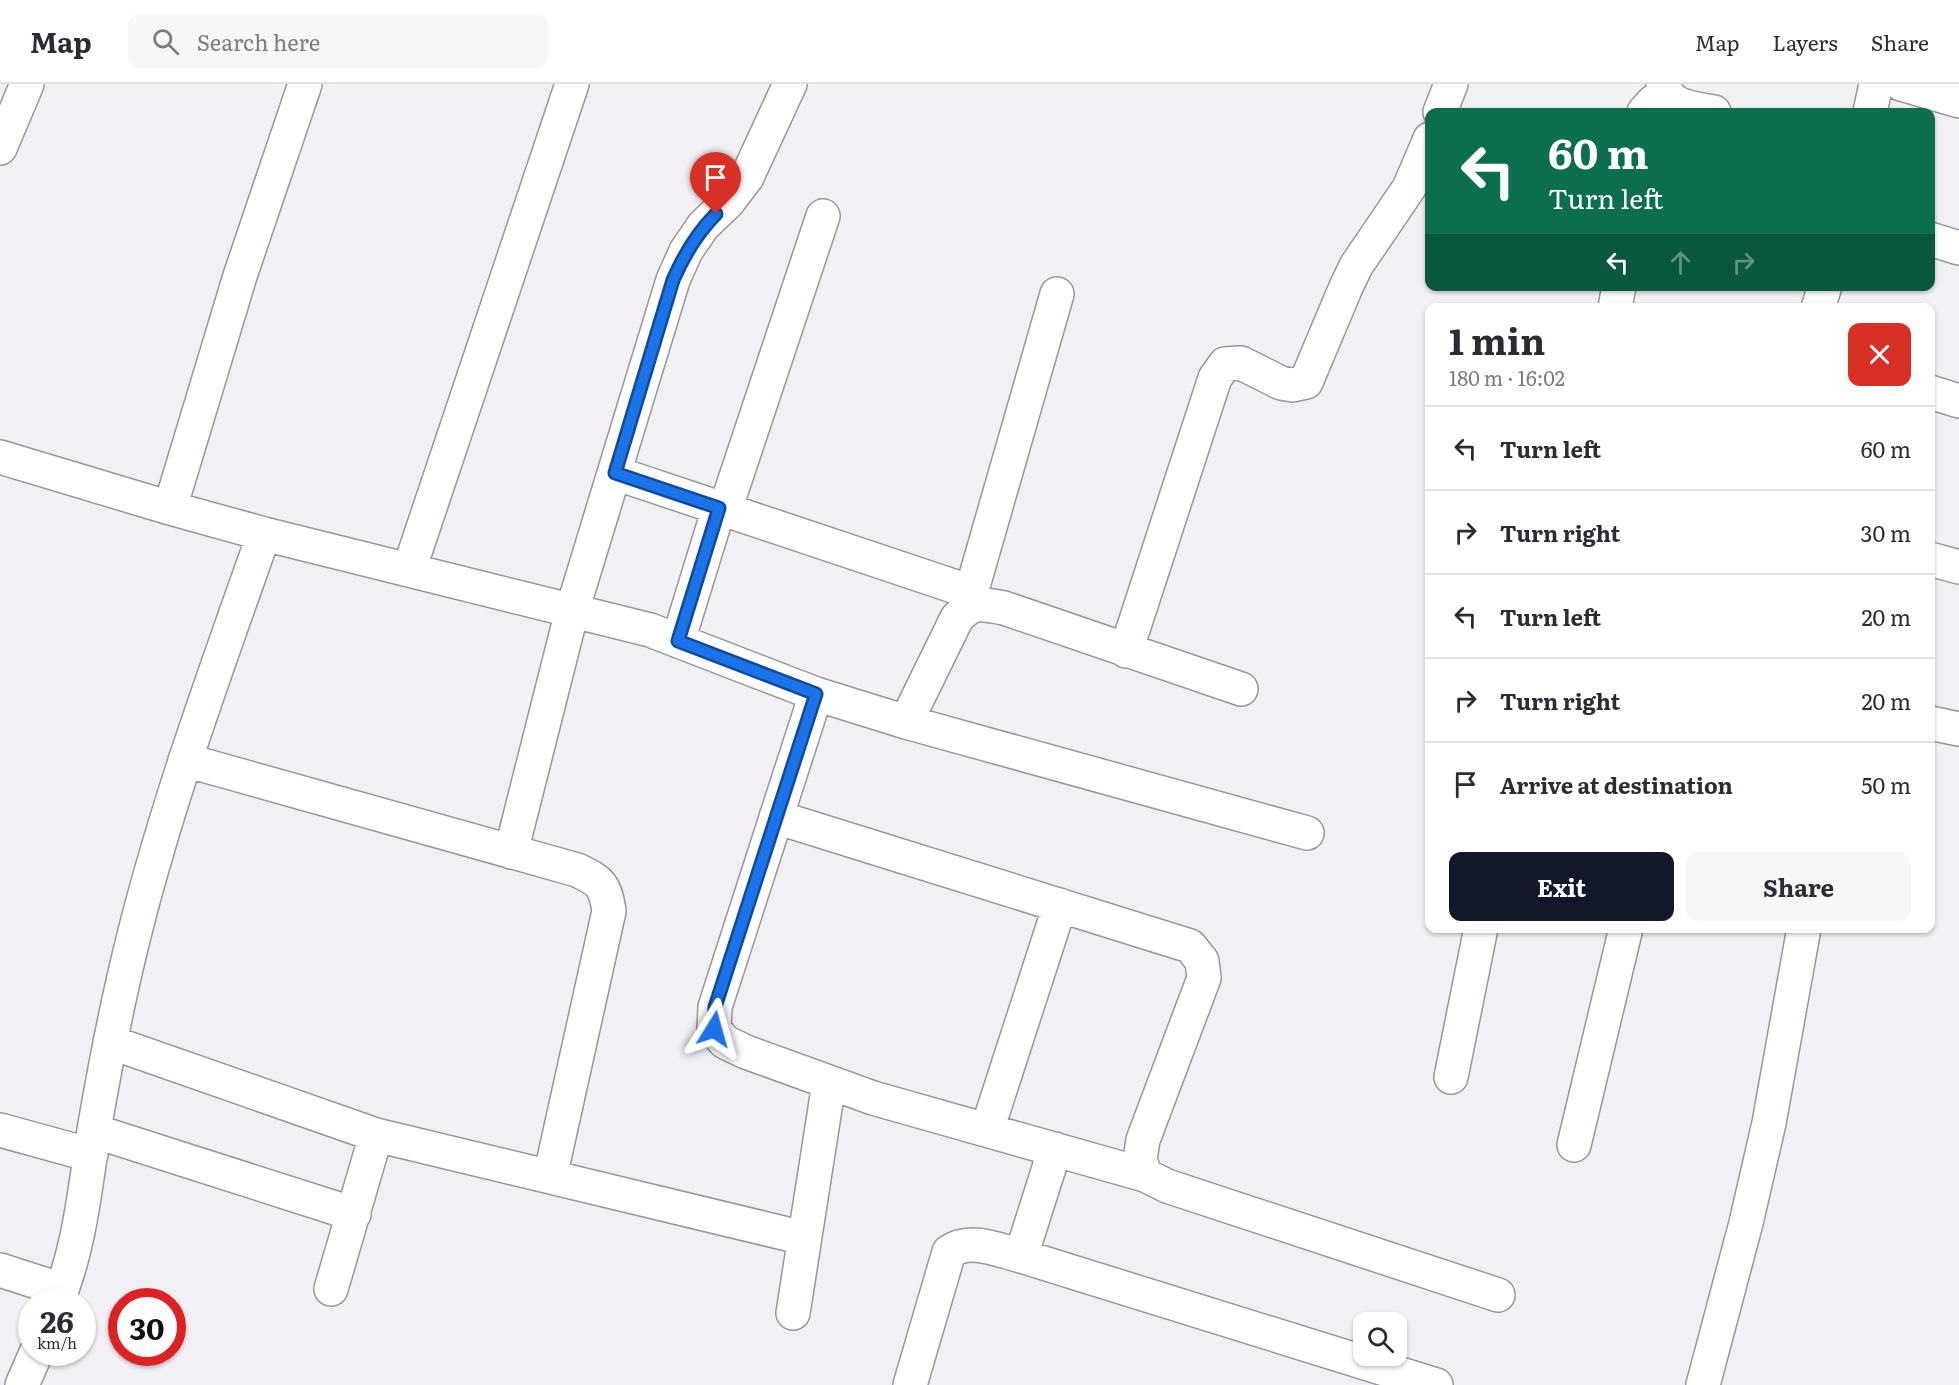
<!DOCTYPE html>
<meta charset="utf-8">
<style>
:root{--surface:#fff;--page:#f7f7f7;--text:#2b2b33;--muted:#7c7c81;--line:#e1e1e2;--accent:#111827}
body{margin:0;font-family:Literata,serif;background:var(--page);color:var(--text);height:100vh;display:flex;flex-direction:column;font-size:22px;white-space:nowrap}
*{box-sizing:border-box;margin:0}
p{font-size:20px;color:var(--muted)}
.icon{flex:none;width:33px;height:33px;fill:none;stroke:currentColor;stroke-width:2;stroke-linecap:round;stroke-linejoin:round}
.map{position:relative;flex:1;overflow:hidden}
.sheet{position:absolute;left:1425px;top:219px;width:510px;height:630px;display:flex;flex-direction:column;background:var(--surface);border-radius:12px;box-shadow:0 2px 4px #0004}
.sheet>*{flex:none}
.guide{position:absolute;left:1425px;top:24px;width:510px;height:183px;border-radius:12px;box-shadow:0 2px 4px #0004;background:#0b6e4f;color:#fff;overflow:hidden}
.tools{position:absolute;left:1353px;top:1228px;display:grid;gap:12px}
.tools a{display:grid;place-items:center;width:54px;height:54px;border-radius:12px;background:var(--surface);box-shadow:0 2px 4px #0004;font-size:30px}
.speed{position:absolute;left:18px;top:1204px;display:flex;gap:12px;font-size:30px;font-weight:700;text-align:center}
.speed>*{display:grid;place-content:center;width:78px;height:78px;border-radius:50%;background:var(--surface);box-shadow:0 2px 4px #0004;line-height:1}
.speed small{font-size:15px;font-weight:400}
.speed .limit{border:9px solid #d22;background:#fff;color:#111}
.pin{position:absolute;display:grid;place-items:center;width:51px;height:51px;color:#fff;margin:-62px -26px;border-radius:50% 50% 50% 0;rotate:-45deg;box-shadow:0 0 6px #0007}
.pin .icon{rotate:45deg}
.me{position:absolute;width:66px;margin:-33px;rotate:8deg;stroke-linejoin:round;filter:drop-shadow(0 0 4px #0008)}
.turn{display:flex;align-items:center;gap:21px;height:126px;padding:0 24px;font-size:27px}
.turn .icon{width:78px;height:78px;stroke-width:2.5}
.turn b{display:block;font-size:42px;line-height:51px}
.lanes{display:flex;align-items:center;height:57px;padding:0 24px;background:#0003;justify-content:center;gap:30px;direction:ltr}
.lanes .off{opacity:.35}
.round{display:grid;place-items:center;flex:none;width:63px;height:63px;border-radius:12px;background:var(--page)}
.headline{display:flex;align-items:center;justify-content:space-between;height:102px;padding:0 24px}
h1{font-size:36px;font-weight:700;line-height:45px}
.primary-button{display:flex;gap:12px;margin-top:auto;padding:12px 24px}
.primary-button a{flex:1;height:69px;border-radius:12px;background:var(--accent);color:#fff;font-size:24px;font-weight:700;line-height:69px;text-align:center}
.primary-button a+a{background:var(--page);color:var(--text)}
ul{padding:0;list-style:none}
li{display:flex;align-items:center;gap:18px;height:84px;padding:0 24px;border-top:2px solid var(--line)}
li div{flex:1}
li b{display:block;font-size:22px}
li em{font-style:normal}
header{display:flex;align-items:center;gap:36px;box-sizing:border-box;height:84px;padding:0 30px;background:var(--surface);border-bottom:2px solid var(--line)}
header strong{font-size:28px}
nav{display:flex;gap:33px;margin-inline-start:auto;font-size:21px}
.search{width:420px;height:54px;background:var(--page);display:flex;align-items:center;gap:15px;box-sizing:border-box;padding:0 21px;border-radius:12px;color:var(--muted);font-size:22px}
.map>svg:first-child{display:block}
</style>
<header>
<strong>Map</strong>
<div class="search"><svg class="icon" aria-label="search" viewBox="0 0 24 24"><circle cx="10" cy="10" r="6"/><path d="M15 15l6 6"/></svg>Search here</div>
<nav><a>Map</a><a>Layers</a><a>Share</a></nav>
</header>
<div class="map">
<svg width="1959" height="1301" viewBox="0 0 1959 1301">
<rect width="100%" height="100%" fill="#f2eff5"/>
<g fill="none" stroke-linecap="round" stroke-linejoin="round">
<defs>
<path id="minor" d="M1663,0C1669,24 1693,24 1714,28
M1901,0L1959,17
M1440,28L1451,0
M1644,28L1653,18L1666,10
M1870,28L1876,0
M0,64L27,0
M1930,155L1959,164
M1615,224L1619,202
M1818,224L1825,202
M1930,308L1959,317
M0,373L170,424L264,450L650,546L816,610L906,638L1307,749
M615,389L971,508
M170,424L240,192L305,0
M725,426L823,132
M1930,475L1959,483
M409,486L572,0
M967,523L1057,210
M678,557L719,424
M1126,567L1215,294L1225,280L1241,279L1281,299L1293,301L1306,298L1346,203L1356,182L1409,104L1430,55
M816,610L715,923L714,945L725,958L746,968L873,1014L1145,1091
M906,638L957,534C974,516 981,520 1004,524L1241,605
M1930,639L1959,645
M185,676L577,786C600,797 605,800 609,827L550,1093
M776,733L1190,862L1202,877L1204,894L1143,1056L1140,1075L1145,1091L1167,1102L1498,1211
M511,768L572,527L673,196L686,167L703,142L728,118L747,93L790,0
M110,958L376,1051L804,1154
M1451,993L1481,844
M0,1046L91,1071
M987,1046L1060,821
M94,1047L354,1130
M1574,1061L1626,844
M1021,1172L1055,1065
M0,1186L62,1206
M331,1205L376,1051
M57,1218C80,1163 85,1104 94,1046C104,988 115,930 129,872C163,729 215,589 264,450
M793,1229L829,999
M22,1301L36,1269
M910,1301L949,1168C970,1153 998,1166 1021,1172L1436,1301
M1703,1301L1746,1139L1769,1039L1804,844"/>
</defs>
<use href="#minor" stroke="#99969b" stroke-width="36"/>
<use href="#minor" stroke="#fff" stroke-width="33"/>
</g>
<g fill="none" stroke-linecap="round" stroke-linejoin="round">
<defs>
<path id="route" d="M714,945L715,923L816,610L678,557L719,424L615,389L673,196C684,171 696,150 716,130"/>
</defs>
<use href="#route" stroke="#114b97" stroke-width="15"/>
<use href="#route" stroke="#1a73e8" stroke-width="10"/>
</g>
</svg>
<div class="tools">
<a><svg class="icon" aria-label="search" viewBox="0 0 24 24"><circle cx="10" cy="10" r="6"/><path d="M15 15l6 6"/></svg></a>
</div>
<div class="speed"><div>26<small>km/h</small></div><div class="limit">30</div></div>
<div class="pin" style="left:716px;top:130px;background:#d93025"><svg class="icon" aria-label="arrive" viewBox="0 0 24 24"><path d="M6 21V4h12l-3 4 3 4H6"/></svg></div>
<svg class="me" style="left:714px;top:945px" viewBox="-20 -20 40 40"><path d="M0-17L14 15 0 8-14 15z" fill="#1a73e8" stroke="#fff" stroke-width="4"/></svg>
<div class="guide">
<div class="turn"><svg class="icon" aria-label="left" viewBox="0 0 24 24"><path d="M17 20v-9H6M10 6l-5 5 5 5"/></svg><div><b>60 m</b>Turn left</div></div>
<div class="lanes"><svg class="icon" aria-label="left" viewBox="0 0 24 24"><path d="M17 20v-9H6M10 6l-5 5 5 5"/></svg><svg class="icon off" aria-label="ahead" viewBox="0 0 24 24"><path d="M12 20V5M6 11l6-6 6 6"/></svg><svg class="icon off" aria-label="right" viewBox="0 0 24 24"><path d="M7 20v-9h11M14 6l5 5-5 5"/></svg></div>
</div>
<section class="sheet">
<div class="headline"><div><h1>1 min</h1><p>180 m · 16:02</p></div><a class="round" style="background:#d93025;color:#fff"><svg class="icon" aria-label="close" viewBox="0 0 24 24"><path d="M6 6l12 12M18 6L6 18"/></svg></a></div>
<ul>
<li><svg class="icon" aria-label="left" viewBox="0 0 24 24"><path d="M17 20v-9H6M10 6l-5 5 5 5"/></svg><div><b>Turn left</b></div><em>60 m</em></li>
<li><svg class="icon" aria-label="right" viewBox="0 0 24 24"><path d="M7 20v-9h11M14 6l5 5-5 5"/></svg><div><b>Turn right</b></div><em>30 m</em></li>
<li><svg class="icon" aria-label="left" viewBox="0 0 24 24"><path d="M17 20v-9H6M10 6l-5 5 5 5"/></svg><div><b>Turn left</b></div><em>20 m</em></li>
<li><svg class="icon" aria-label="right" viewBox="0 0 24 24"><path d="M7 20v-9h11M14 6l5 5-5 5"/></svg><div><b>Turn right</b></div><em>20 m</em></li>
<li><svg class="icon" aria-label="arrive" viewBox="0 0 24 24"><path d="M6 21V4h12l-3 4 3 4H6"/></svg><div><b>Arrive at destination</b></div><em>50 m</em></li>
</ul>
<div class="primary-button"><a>Exit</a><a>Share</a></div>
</section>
</div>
